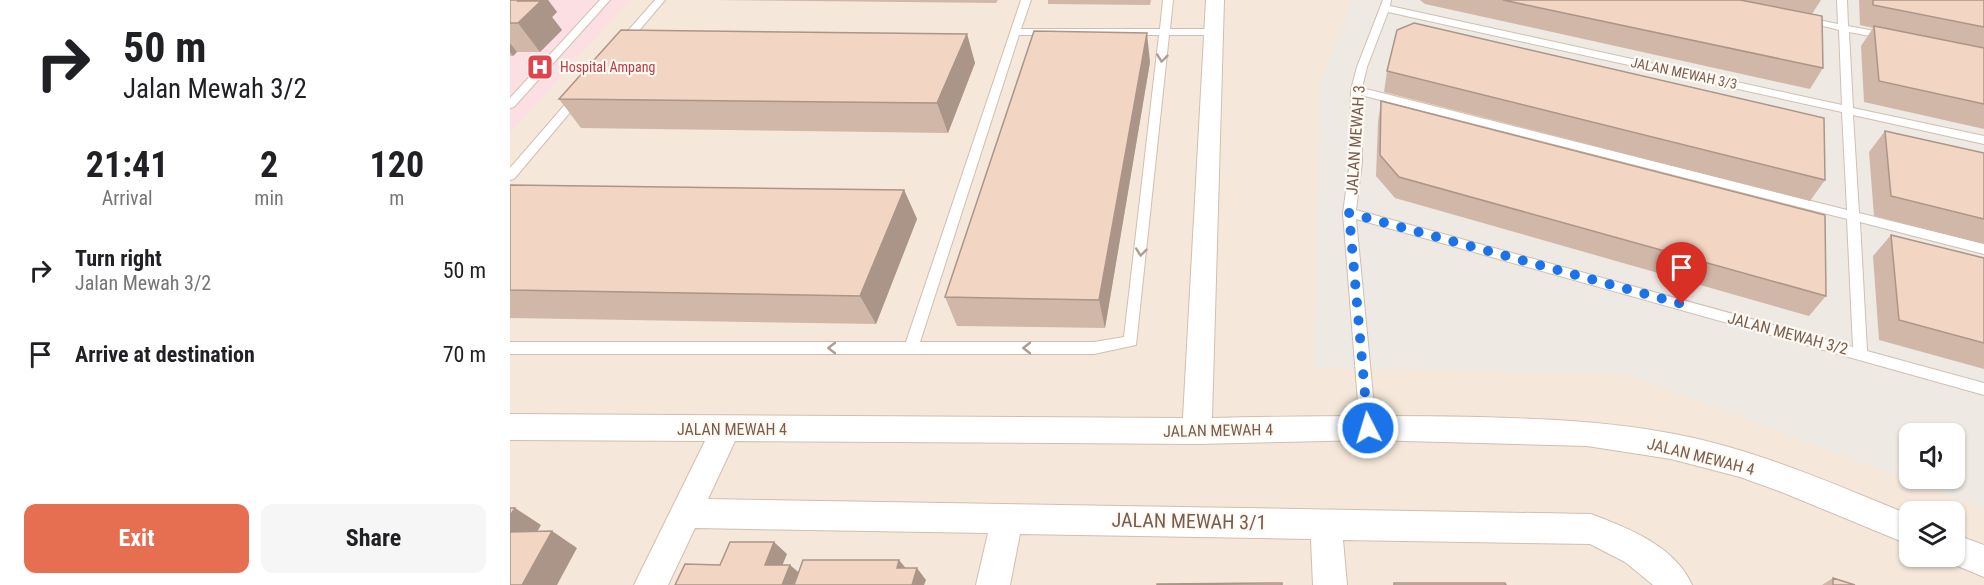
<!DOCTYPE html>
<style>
:root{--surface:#fff;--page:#f6f6f6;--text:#202124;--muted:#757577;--accent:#e76f51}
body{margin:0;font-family:"Roboto Condensed",sans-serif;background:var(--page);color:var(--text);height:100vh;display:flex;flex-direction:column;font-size:22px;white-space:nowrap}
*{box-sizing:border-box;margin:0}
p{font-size:20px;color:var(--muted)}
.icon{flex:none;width:33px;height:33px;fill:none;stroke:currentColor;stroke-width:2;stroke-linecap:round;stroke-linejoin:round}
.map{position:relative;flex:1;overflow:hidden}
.details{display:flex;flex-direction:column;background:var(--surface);width:510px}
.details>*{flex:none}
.guide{background:#fff;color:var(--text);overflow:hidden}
.fabs{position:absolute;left:1389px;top:423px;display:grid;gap:12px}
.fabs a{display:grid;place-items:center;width:66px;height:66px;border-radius:12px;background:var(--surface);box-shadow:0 2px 4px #0004;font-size:30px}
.pin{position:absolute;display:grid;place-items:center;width:51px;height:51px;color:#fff;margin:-62px -26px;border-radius:50% 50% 50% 0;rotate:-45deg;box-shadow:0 0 6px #0007}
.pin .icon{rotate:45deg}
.me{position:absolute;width:66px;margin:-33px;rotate:355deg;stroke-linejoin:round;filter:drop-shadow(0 0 4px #0008)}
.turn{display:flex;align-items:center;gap:21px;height:126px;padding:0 24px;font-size:27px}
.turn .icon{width:78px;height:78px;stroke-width:2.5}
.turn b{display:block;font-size:42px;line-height:51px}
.eta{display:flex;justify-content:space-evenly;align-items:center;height:102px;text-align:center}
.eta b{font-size:36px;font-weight:700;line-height:42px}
.primary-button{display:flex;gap:12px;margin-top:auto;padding:12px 24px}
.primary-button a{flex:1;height:69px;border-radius:12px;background:var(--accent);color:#fff;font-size:24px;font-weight:700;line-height:69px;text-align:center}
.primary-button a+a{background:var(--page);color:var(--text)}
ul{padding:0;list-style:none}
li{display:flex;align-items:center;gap:18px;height:84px;padding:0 24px}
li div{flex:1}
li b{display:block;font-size:22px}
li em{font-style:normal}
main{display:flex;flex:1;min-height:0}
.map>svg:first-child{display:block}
</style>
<main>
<section class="details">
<div class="guide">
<div class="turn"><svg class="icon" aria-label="right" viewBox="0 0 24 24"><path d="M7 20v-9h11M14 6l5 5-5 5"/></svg><div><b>50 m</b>Jalan Mewah 3/2</div></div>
</div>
<div class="eta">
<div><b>21:41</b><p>Arrival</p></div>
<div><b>2</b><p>min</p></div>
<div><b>120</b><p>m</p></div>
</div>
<ul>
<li><svg class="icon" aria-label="right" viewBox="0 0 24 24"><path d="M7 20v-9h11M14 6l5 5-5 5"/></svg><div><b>Turn right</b><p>Jalan Mewah 3/2</p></div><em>50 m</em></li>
<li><svg class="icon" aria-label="arrive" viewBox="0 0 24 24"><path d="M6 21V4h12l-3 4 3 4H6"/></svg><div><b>Arrive at destination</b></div><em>70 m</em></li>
</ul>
<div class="primary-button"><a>Exit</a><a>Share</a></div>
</section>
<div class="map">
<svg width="1474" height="585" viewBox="0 0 1474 585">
<rect width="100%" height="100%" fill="#fdf6ec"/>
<path fill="#f5e8da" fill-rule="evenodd" d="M0,0H1474V585H0ZM1400,434H1444V478H1400ZM1400,512H1444V556H1400Z"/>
<path fill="#efe9e4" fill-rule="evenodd" d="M842,0H1474V509L1114,373L804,368L810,85ZM1400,434H1444V478H1400Z"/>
<path fill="#fbdfe3" d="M0,0H120L0,133Z"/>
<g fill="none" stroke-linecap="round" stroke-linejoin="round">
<defs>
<path id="service" d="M90,0H100L4,107L0,108V98Z
M145,0H155L116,46H108V42Z
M511,0H521L511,29H650L653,0H663L660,29H703L708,32L703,35H659L626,345L584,354H0V342H396ZM509,35H649L614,337L584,342H410Z
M873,0H881L880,6L1332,105L1329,30L1289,20L1294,17L1328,24L1327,0H1337L1338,26L1375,33L1380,36L1375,39L1339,32L1343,108L1474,136V144L1343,115L1349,213L1474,244V254L1350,222L1357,351L1474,383V395L846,219L866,427L863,432L858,434L853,432L850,427L833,213L840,162L841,90L847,67ZM878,12L1332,112L1337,210L852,88L857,67ZM851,95L1337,219L1343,347L846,210L852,162Z
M69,92L74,95L73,97L4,179L0,180V168L65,93Z"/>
<path id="minor" d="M696,0H714L702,418C791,416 880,415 970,417C1035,419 1094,421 1159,433C1243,448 1321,483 1400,515V545L1274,493L1230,477L1161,459L1077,446L858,440L687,444L225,441L198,499L1081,514C1118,528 1165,546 1182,585H1143L1115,562L1080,544L833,540L837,585H803L801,539L510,534L500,585H466L478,533L185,528L158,585H124L195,441L0,440V414L673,418Z
M1444,534L1474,545V577L1433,560L1431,556H1444Z"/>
</defs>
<use href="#service" stroke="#d1beb0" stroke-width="2"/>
<use href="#minor" stroke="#d1beb0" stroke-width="2"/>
<use href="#service" fill="#fff" fill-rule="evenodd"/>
<use href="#minor" fill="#fff" fill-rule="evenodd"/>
</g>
<path fill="#d1b7a8" d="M0,0H38L47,12L42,17L52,30L30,52H7L3,56H0Z
M202,0H488L486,3Z
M538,0H641L640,5L538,4Z
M910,0H1311L1302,14L1313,68L1300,89L915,4Z
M1349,0H1474V129L1354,102L1351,46L1363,28L1350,25Z
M457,34L465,63L438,133L71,128L49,99Z
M640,62L595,328L447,326L435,297Z
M877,71L1315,180L1300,201L874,92Z
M871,101L1316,296L1299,316L885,198L866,176L868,122Z
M1375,131L1474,153V244L1364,216L1359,152Z
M0,185L394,190L407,219L366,324L0,318Z
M1381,235L1474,258V369L1369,340L1363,256Z
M1323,578L1345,585H1312Z"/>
<path fill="#aa9588" d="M9,0H38L47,12L42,17L52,30L30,52L8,23V1Z
M637,33L640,62L595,328L589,300Z
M457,34L465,63L438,133L427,103Z
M0,43L7,52L3,56L0,52Z
M394,190L407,219L366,324L350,296Z
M5,508L31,525L18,548L0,537V516Z
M42,531L67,548L47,585H12Z
M264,542L277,554L268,576L255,565Z
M389,560L399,572L387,568Z
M280,565L293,576L289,585H272Z
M407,568L416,580L414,585H402Z"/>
<path fill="#f3d5c3" stroke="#aa9588" stroke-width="1.5" d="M0,0H9L8,1H31L8,23H0Z
M993,0H1230L1312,16L1313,68Z
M1363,0H1474V27L1363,5Z
M904,23L1314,118L1315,180L877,71L887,30Z
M1364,26L1474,48V104L1369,81Z
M111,30L457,34L427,103L49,99Z
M524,31L637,33L589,300L435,297Z
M871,101L1315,215L1316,296L889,177L870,155Z
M1375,131L1474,153V219L1381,196Z
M0,185L394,190L350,296L0,290Z
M1381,235L1474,258V343L1389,320Z
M0,508H5L0,516Z
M42,531L12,585H0V532Z
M220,542H264L255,565H280L272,585H165L175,564L210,565Z
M293,560H389L387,568H407L402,585H284Z
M1323,578L1345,585H1323Z
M772,583V585H647V584Z
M884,583H995L996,585H884Z"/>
<defs><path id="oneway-chevron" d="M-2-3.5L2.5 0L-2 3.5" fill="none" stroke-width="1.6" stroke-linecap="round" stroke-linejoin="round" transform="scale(1.5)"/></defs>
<g stroke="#af9d94">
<use href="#oneway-chevron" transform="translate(652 58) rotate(96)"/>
<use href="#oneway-chevron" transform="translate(631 252) rotate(96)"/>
<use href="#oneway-chevron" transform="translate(322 348) rotate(-180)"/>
<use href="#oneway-chevron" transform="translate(517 348) rotate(-180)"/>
</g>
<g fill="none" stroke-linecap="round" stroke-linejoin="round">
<path stroke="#1a73e8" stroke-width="10" stroke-dasharray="0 18" d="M858,428L839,213L1172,304"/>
</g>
<defs>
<symbol id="hospital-square" viewBox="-11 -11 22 22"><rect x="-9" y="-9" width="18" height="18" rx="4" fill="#e0444e" stroke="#fffaf3"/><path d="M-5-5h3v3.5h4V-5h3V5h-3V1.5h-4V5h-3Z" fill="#fff"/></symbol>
</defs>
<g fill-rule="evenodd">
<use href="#hospital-square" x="15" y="52" width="30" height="30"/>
</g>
<g text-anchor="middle" stroke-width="4.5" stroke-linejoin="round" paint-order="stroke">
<g font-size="14" fill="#be3a42" stroke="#fffaf3" text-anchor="start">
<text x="50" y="72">Hospital Ampang</text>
</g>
<g font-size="14" fill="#7a5c4d" stroke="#fffaf3">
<text transform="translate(1174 73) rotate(12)" y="5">JALAN MEWAH 3/3</text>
</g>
<g font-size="16" fill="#7a5c4d" stroke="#fffaf3">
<text transform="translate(845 140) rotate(-86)" y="6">JALAN MEWAH 3</text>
<text transform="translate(1278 333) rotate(15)" y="6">JALAN MEWAH 3/2</text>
<text x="222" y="435">JALAN MEWAH 4</text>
<text transform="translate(708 430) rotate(-1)" y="6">JALAN MEWAH 4</text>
<text transform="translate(1191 456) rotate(14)" y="6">JALAN MEWAH 4</text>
</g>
<g font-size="20" fill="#7a5c4d" stroke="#fffaf3">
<text transform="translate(679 521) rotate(1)" y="7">JALAN MEWAH 3/1</text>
</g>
</g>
</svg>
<div class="fabs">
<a><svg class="icon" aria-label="sound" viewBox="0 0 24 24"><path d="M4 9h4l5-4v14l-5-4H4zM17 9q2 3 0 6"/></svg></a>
<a><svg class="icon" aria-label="layers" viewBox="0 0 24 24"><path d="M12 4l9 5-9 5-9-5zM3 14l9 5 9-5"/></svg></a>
</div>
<div class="pin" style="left:1172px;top:304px;background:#d93025"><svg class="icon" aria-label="arrive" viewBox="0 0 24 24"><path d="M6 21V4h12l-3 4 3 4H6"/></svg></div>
<svg class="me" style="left:858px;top:428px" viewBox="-20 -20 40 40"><circle r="17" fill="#1a73e8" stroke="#fff" stroke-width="3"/><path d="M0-11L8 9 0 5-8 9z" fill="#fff"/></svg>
</div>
</main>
